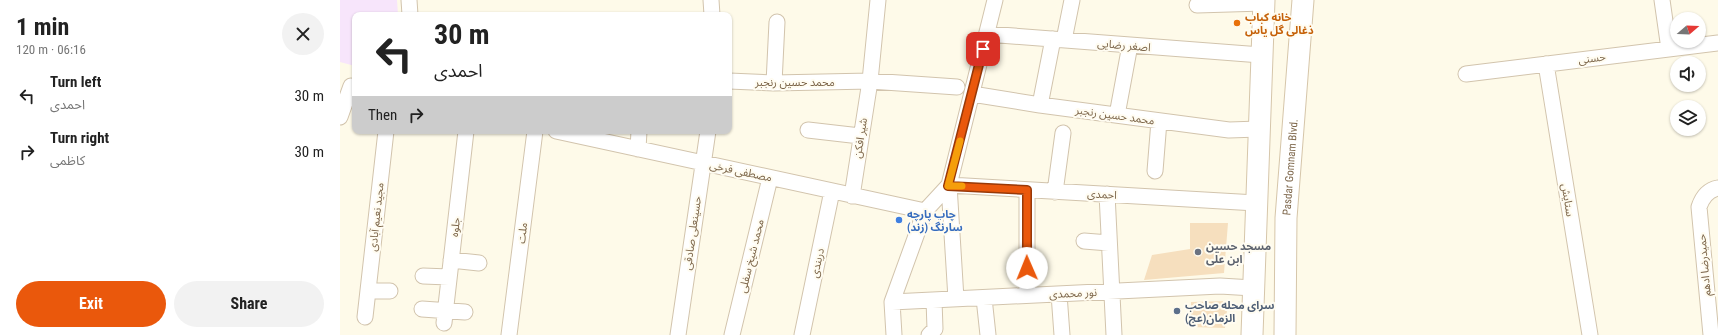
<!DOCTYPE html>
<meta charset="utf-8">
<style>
:root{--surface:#fff;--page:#f2f2f2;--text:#222;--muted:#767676;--accent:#ea580c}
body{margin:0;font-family:"Roboto Condensed","Noto Sans Arabic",sans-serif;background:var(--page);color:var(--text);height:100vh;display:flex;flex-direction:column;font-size:15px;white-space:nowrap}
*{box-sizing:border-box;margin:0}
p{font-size:13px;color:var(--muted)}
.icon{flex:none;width:22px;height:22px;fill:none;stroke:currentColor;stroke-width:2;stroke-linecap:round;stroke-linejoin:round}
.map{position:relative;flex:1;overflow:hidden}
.details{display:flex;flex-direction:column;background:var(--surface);width:340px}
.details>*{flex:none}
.hud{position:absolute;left:12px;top:12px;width:380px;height:122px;border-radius:8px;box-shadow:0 1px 3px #0004;background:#fff;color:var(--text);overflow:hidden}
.needle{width:26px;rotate:71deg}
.controls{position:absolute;left:1330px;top:12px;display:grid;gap:8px}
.controls a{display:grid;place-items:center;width:36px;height:36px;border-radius:50%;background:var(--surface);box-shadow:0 1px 3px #0004;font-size:20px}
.pin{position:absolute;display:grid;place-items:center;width:34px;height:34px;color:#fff;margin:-17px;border-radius:8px;box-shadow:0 2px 6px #0006}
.me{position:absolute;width:44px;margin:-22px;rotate:359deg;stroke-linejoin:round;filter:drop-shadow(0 0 3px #0008)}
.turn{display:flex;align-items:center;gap:14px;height:84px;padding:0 16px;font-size:18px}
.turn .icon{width:52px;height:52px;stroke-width:2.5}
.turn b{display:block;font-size:28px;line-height:34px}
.then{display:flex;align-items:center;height:38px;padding:0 16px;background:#0003;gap:8px;font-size:15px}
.round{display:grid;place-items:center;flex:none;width:42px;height:42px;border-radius:21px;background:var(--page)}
.summary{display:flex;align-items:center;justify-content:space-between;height:68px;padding:0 16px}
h1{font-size:24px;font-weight:700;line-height:30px}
.primary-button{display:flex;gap:8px;margin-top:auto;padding:8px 16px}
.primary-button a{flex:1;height:46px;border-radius:24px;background:var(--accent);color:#fff;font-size:16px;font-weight:700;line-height:46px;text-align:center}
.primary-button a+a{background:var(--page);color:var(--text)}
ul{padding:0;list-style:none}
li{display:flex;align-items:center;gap:12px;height:56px;padding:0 16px}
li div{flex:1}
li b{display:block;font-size:15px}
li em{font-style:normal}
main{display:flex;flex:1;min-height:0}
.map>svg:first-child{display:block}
</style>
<main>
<section class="details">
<div class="summary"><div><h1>1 min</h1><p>120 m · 06:16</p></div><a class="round"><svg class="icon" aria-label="close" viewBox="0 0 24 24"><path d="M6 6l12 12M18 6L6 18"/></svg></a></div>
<ul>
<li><svg class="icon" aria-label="left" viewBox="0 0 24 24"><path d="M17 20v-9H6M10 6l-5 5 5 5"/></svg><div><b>Turn left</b><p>احمدی</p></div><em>30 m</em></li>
<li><svg class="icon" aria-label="right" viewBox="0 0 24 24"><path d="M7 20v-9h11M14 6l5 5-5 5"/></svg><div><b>Turn right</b><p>کاظمی</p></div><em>30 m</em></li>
</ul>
<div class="primary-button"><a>Exit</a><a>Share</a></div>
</section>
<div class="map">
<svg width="1378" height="335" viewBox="0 0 1378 335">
<rect width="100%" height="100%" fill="#fefae9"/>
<path fill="#f7e5fb" d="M0,0H57L58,15H15V66L0,62Z"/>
<path fill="#f6dfbe" d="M850,223H888L884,273L804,280L812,255L850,249Z
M888,301L885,328L851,327V302Z"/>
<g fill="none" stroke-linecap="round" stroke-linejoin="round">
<defs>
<path id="minor" d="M69,0L70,15
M371,0L372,15
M1322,0L1329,49
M857,5L923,3
M647,34L921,55
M724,40L732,0
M1206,64L1250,335
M1126,74L1378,43
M389,81L434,83L530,81L617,87
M434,83L437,22
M632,94L700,105L889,130L919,129
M700,105L713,39
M777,115L790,45
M0,117L11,86
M468,130L520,136
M216,131L585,211
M298,149L299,131
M815,171L819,121
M687,190V295
M715,192L723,133
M767,194L774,335
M512,196L530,81L538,0
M744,241L769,243
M111,260L139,263
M83,276L109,277
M28,291H50
M719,294L722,335
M644,298L648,335
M616,299L609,185L916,203
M552,302L880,286L913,288
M82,309L125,312
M25,317L46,131
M104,323L126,131
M169,335L195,131
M338,335L368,131
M392,335L430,178
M462,335L492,191
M554,335L552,302L585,211L609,185L655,0
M589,335L595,329L594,300
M1371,335L1359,207C1362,198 1367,190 1378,188"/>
<g id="secondary">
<path d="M912,335L924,0"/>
<path id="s1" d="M945,335L946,218L963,0"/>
</g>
</defs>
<use href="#minor" stroke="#d2c4ad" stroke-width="17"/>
<use href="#secondary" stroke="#d6c6aa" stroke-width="23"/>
<use href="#minor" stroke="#fff" stroke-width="15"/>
<use href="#secondary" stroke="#fff" stroke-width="21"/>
</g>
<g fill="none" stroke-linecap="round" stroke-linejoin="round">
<defs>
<path id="route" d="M643,49L608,186L687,190V268"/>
</defs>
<use href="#route" stroke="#983908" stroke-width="10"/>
<use href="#route" stroke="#ea580c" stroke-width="7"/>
<path stroke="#f59e0b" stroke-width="7" d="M620,141L608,186H622"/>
</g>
<circle fill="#e8710a" stroke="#fffcf1" stroke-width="1.5" cx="897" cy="23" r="4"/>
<circle fill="#3f7fe0" stroke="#fffcf1" stroke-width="1.5" cx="559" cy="220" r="4"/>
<circle fill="#6b7280" stroke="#fffcf1" stroke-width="1.5" cx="858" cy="252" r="4"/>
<circle fill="#5c6f8a" stroke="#fffcf1" stroke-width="1.5" cx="837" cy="311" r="4"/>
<g text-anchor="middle" stroke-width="4" stroke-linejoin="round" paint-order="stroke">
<g font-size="11" font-weight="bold" fill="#c56008" stroke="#fffcf1" text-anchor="start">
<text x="905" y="21">خانه کباب<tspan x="905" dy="13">ذغالی گل یاس</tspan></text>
</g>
<g font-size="11" fill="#7c6549" stroke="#fffcf1">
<text transform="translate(784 45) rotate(5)" y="4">اصغر رضایی</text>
<text transform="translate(1252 58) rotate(-7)" y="4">حسنی</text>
<text x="455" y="86">محمد حسین رنجبر</text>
<text transform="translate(775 115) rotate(8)" y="4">محمد حسین رنجبر</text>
<text transform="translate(520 138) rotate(-81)" y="4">شیر افکن</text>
<text dy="4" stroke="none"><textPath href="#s1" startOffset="168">Pasdar Gomnam Blvd.</textPath></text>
<text transform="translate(401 171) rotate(12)" y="4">مصطفی فرخی</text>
<text transform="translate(762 194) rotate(3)" y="4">احمدی</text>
<text transform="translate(1228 200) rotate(81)" y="4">ستایش</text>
<text transform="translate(36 217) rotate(-84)" y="4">مجید نعیم آبادی</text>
<text transform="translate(115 227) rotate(-83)" y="4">جلوه</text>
<text transform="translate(182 233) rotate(-83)" y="4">ملت</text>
<text transform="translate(352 233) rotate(-82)" y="4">حسینعلی صادقی</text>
<text transform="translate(411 256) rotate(-76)" y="4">محمد شیخ سفلی</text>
<text transform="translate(477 263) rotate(-78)" y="4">دربندی</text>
<text transform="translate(1364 265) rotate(-95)" y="4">حمیدرضا ادهم</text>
<text transform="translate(733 293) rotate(-3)" y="4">نور محمدی</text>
</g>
<g font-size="11" font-weight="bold" fill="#366cbe" stroke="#fffcf1" text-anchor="start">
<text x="567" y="218">چاپ پارچه<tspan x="567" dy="13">سارنگ (زند)</tspan></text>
</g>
<g font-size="11" font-weight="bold" fill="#5b616d" stroke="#fffcf1" text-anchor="start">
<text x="866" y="250">مسجد حسین<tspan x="866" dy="13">ابن علی</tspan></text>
</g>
<g font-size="11" font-weight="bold" fill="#4e5e75" stroke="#fffcf1" text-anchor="start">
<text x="845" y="309">سرای محله صاحب<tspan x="845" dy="13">الزمان(عج)</tspan></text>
</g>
</g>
</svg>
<div class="controls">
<a><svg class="needle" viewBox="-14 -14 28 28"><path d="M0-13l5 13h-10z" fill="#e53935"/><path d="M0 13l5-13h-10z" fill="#767676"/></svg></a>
<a><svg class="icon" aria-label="sound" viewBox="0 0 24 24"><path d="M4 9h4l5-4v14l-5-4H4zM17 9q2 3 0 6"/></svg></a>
<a><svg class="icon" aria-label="layers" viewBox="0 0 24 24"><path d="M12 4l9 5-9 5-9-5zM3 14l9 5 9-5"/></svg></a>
</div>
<div class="pin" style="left:643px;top:49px;background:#d93025"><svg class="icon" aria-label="arrive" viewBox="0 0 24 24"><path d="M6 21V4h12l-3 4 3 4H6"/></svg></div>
<svg class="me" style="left:687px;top:268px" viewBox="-20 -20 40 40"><circle r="19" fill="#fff"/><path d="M0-13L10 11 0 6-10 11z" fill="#ea580c"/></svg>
<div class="hud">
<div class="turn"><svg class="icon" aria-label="left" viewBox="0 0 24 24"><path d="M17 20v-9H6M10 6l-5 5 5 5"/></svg><div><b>30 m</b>احمدی</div></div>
<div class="then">Then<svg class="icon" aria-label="right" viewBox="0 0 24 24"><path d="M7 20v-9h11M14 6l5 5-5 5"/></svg></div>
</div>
</div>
</main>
